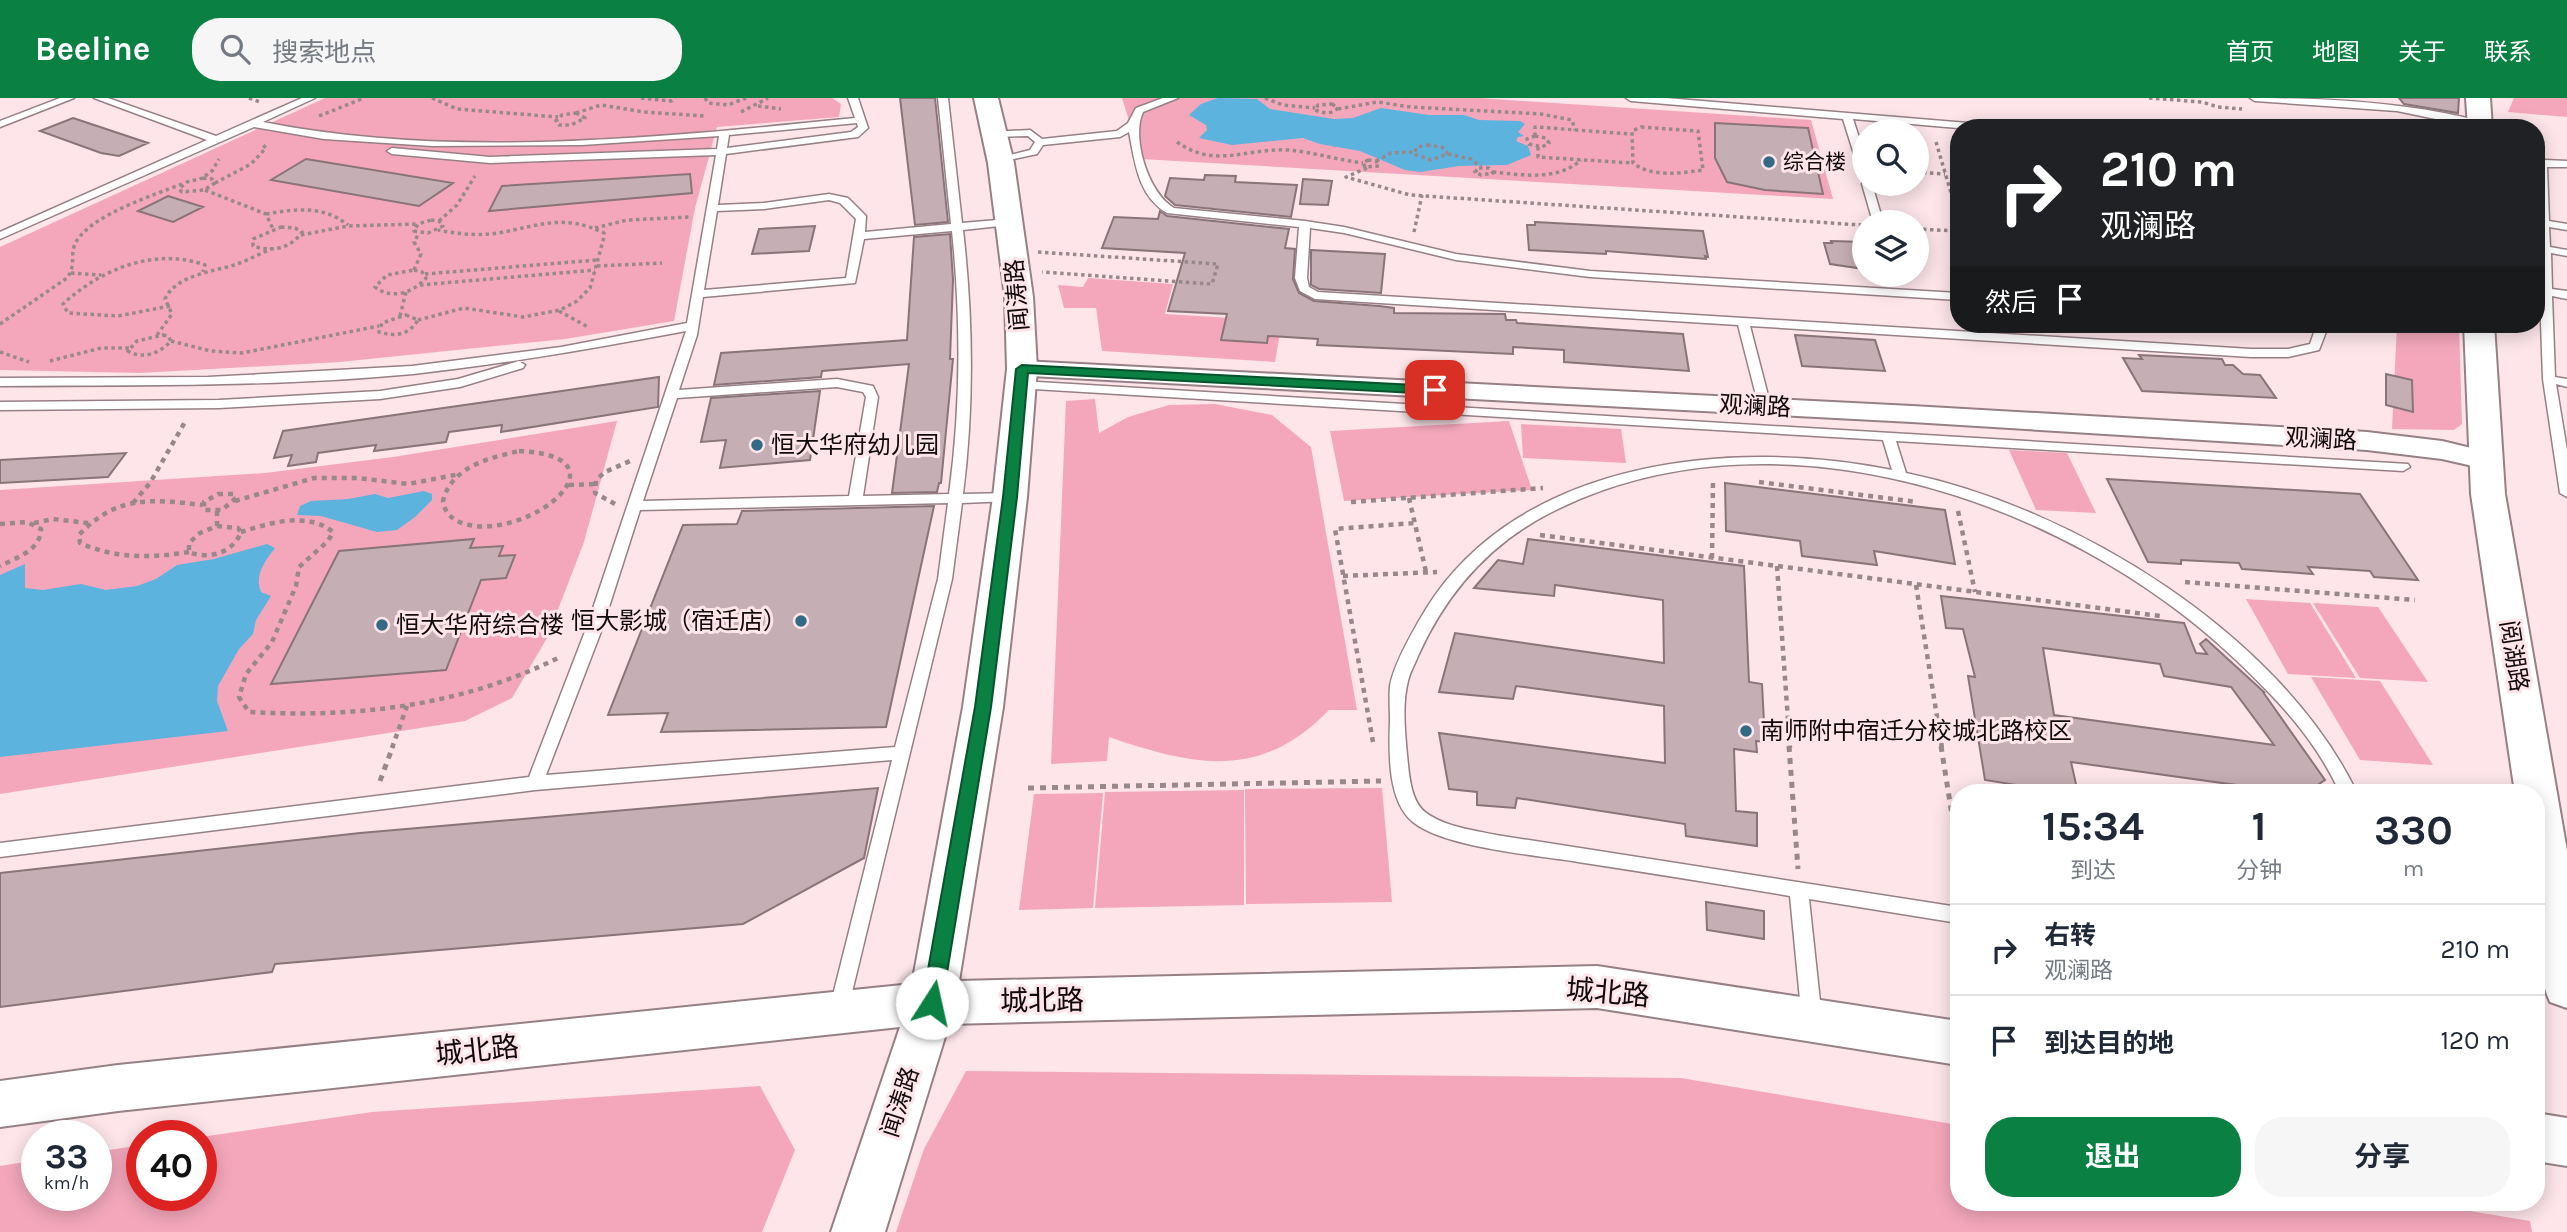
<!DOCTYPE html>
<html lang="zh">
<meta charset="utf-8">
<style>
:root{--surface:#fff;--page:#f6f6f7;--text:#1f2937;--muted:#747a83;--line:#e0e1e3;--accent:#0b8043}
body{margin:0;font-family:Karla,"Noto Sans SC",sans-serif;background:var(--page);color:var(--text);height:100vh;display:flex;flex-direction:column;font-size:26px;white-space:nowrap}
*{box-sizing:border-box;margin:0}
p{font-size:23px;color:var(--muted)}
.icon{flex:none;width:38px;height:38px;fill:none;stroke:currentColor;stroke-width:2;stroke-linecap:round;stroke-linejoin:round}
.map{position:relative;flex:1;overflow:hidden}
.details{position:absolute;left:1950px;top:686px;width:595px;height:427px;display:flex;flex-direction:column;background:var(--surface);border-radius:28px;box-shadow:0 4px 18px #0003}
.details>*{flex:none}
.guide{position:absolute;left:1950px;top:21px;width:595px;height:214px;border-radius:28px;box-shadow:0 4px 18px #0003;background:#202124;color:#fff;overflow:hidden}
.tools{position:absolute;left:1852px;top:21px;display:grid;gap:14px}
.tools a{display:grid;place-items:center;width:77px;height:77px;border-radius:50%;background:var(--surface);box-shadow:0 4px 18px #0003;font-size:35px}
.speed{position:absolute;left:21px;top:1022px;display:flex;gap:14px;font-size:35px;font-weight:700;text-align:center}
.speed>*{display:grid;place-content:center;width:91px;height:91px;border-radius:50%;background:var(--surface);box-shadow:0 4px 18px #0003;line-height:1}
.speed small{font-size:18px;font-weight:400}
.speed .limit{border:10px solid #d22;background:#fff;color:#111}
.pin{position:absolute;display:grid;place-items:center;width:60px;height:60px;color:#fff;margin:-30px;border-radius:14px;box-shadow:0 4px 10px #0006}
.me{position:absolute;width:77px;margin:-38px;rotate:10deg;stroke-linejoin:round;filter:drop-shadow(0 0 5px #0008)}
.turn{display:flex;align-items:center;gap:24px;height:147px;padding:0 35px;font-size:32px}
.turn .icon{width:91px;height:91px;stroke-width:2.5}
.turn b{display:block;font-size:49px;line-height:60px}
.then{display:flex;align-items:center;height:66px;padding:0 35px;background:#0003;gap:14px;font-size:26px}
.eta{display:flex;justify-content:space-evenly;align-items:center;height:119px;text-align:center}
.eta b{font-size:42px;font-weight:700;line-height:49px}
.primary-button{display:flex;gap:14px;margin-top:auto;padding:14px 35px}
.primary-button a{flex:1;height:80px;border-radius:28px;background:var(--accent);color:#fff;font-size:28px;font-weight:700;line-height:80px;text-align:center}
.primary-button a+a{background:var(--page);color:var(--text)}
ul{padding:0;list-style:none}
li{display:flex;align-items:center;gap:21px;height:91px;padding:0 35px;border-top:2px solid var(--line)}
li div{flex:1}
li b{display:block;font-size:26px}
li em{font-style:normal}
header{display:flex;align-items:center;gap:42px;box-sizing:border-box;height:98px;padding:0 35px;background:var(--accent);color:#fff}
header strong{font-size:33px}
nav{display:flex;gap:38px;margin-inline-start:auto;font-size:24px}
.search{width:490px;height:63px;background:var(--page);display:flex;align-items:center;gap:18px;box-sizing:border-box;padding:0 24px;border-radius:28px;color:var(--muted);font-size:26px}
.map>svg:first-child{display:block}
</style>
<header>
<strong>Beeline</strong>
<div class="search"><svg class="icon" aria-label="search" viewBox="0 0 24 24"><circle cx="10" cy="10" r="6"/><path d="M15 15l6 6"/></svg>搜索地点</div>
<nav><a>首页</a><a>地图</a><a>关于</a><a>联系</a></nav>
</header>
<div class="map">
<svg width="2567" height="1134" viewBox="0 0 2567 1134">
<rect width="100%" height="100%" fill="#fde5ea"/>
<path fill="#f4a7bb" d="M325,0H832L841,6L839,19L717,29L695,110L674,223L565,241L340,264L140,275L0,272V149Z
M1122,0H1478L1811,22L1833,101L1141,61Z
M2514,0H2567V19L2508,14Z
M1088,180L1173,186L1165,216L1282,223L1275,264L1102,253L1096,210H1064L1058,187L1083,189Z
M2397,226H2459L2462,326L2454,332L2392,331Z
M1095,301L1099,335L1128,319L1169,307L1215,306L1272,317L1311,349L1357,612H1329C1261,683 1193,668 1109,639L1107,663L1051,666L1066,303Z
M617,323L584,444L547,540L512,600L465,623L0,696V392L265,375L393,359Z
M1509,323L1532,392L1344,403L1330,333Z
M1521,326L1621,331L1626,365L1523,360Z
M2009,352L2067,355L2096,415L2036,412Z
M2246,501L2310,505L2356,580L2288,576Z
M2313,505L2378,509L2428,584L2360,580Z
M2311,579L2380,583L2433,667L2360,662Z
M1382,690L1392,804L1246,806L1245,691Z
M1244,692V807L1095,810L1105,694Z
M1103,695L1093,810L1019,812L1034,696Z
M966,973L1681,980L1958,1027V1104H2416L2530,1123L2532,1134H896L924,1051Z
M760,988L795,1052L762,1134H0V1068L37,1062V1097H96V1054L142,1047V1097H201V1039L372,1014Z"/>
<path fill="#5bb3de" d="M1218,0L1257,1L1270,11L1334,21L1353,20L1381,10L1429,17H1464L1479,22L1520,23L1525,26L1518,34L1524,38L1518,39L1516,43L1528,48L1531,57L1507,67L1459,68L1420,74L1405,72L1360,53L1320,46L1303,40L1232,47L1199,40L1207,32L1206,27L1189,17L1201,6Z
M424,393L432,396V402L415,419L397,432L377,434L321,418L297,417L300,408L311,403L348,401L375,396L388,400Z
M267,446L275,450C265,463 254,477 261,494L271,498L256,522L253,536L239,551L218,588L217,603L228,633L0,659V477L25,466V490L43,492L81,486L106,492L137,488L156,481L177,467L214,461Z"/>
<path fill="#c6afb4" stroke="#897479" stroke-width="2" fill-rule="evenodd" d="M900,0H935L948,124L915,127Z
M2399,0H2459L2458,15L2404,6Z
M73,20L148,45L119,58L101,55L40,33Z
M1715,25L1808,30L1823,96L1765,92L1727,84L1715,60Z
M306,61L453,85L419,108L271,82Z
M690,76L692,95L489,113L502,88Z
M1205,77L1236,78L1235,84L1297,87L1291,119L1175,107L1165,98L1170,80L1204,82Z
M1303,81L1332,83L1328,107L1300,106Z
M168,98L203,109L173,124L138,113Z
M1160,113L1167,118L1289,131L1285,150L1295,151L1293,181L1299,195L1314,203L1379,208L1394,210V215L1505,216L1506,222H1516L1517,225L1683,236L1689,273L1564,264V252L1513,249V256L1317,247L1318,241L1268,238L1267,245L1221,242L1227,216L1168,213L1185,155L1102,150L1114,119L1158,121Z
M1535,124L1703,133L1708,159L1705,158L1706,161L1606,153V156L1529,152L1527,127H1535Z
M815,128L809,153L752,156L759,131Z
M950,136L953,182L950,261H953L941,385H939L937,394L892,395L909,266L822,273L821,279L714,287L721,255L907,242L914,139Z
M1831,143L1864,144V171L1830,166L1824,145H1832Z
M1311,152L1385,156L1381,195L1319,191L1311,187Z
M1795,237L1875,242L1885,273L1802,268Z
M2139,257L2222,261L2225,267H2233L2243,276L2260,277L2276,300L2142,293L2123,260L2142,261Z
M2386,276L2412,282L2413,314L2386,307Z
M659,279L658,309L501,334L502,327L449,334L446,344L374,353L376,347L318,355L316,364L288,368L292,357L274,360L283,333Z
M820,293L810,362L720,370L726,342L701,344L711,300Z
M126,355L108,379L0,385V362Z
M2107,381L2360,396L2418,482L2374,479L2370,473L2308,469L2313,476L2242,471L2239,465L2181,462V466L2148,464Z
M1725,385L1945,412L1955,466L1874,453L1877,467L1802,458L1800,443L1726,433Z
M934,408L886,629L661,634L668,615L608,617L683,427L737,426L742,413Z
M474,441L470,450L503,448L499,458L515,457L506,480L481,482L446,572L271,586L339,453Z
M1528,441L1744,468L1749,584L1762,586L1765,644L1756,643L1757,654L1734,651L1736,713L1757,715V748L1686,738L1685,726L1517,700L1515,710L1477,707V694L1449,691L1439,635L1665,665L1664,608L1516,588L1513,601L1439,594L1455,535L1664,565L1663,502L1555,487L1554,498L1474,490L1498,462L1523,466Z
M1941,498L2184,525L2196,555L2207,556L2200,546L2206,541L2265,595L2263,594L2325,682L2319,686L2323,695H2239L2236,687L2071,664L2078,695H2030L2029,689L1985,682L1968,578L1975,579L1963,531L1946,530ZM2043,550L2160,566L2164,578L2231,589L2274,647L2054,617Z
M878,690L864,760L743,826L275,866L272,874L0,909V775L360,735Z
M1706,804L1764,813V841L1707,832Z"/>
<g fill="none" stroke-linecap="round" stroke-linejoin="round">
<defs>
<path id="service" d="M60,0H74L0,29V23Z
M94,0H108L216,38L302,0H315L263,24C452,62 665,39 855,20L848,0H858L868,30L858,39L726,56L718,107L764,105L829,96L848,100L866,118L865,134L951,126L938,0H948L962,125L1009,121L1014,124L1009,127L963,132C973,219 974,309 963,396L1010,395L1017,399L1010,403L962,405L952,481L846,919L839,922L832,919L829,913L892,662L535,692L0,759V745L529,679L586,531L686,233C595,250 505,266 413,276C276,289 137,287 0,288V280L208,279L412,268L561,249L687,225L716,57L490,65L392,56L387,53L392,50L490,59L717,51L719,38L582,47L432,48L324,41L254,29L0,141V134L207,42ZM857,25L858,29L851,34L727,50L729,37ZM829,102L840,105L856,121L846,180L704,192L717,113L764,111ZM952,133C961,220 961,309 949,396L863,398L878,299L873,288L837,281L679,292L697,237L703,199L855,185L864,141ZM837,289L863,294L866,299L849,398L643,403L677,300ZM948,405L938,481L895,649L546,677L602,531L640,412Z
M1163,0H1178L1143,14C1131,39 1148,95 1174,110L1305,123L1344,129L1456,156L1590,173L1958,195V202L1590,179L1456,162L1344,135L1310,130L1307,180L1309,189L1318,194L2251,251H2288L2310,246L2317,226H2329L2319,252L2288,259H2251L1750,228L1771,309L1765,313L1759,309L1738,227L1315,201L1300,193L1295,180L1299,129L1167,115C1138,98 1135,65 1129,34L1120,39L1043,47L1037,56L1000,64L995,61L1030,52L1035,44L1028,38L994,39L990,38V34L1030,32L1042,41L1117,33L1128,25L1136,10Z
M1626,0H1666L1992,27L1997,30H1958L1853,21L1864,55V75L1859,72L1843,21L1631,3Z
M2250,0C2315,0 2380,3 2444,15C2457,18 2474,20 2485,27L2479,30L2397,13L2255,3Z
M2545,62L2567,63V69H2547L2549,123L2567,126V132L2549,129L2550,149L2567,152V158L2551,155L2552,191L2567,193V201L2552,198L2555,279L2567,281V289L2556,286L2567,352V399L2560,395L2543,281L2540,196L2536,195V189H2540L2537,69Z
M1863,84L1872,86L1883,124H1873L1862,86Z
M519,263L525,267L523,270L460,289L380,301L219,310L0,312V304L219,302L380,293L458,281Z
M1021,283L2408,366L2410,369L2403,373L1896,343L1906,375C2075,410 2281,537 2357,695H2340C2316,642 2278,602 2236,562C2064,399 1770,301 1548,416C1487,448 1446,496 1418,558C1415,566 1410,574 1408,583C1402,605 1405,635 1407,657C1409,675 1410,702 1425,714C1444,729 1474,732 1496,737L1958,809V825L1809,801L1822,922L1819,928L1812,931L1805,928L1802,922L1790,798C1720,786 1649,775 1578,764C1537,757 1445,750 1413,724C1387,703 1389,652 1390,622C1390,611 1389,599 1390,588C1394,565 1414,531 1426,511C1520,360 1734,340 1892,372L1883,342L1017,290L1015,287Z"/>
<path id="minor" d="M1022,263L1912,308L2367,334L2442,343L2496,356L2500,362L2496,368L2486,371L2442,361L2367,352L1912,324L1013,277L1009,271L1013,265Z"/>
<path id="tertiary" d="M974,0H998L1014,65L1033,199L1037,271L1027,399L1003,609L959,883L1597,868L1958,923V967L1597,910L949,926L885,1134H831L900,929L118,1013L0,1029V983L118,967L912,886L963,609L993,399L1007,271L1005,199L988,65Z
M2466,0H2490L2492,30H2468Z
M2464,226H2494L2505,396L2567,753V910L2550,904C2526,851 2536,754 2536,695H2515L2471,396Z
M2536,1015L2567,1020V1068L2536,1063Z"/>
</defs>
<use href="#service" stroke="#968085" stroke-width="3"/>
<use href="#minor" stroke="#968085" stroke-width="4"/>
<use href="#tertiary" stroke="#968085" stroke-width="4"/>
<path stroke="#99888b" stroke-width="3.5" stroke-dasharray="3.5 3.5" stroke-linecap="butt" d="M249,0L260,4
M432,0L457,11L558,19
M641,0L671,3L675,0
M705,0L708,5L728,7L746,0
M1265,0L1283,7L1315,10
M2149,0L2202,4L2218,9L2242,11
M1332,6L1338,10C1331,17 1323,15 1315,12L1318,7Z
M758,8L781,11
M1338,11L1377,4L1411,9L1541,16L1572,22L1575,32
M741,14L768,0
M576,15L601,7L644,14L704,18
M576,15L585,20L571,27H559L556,23L562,17Z
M319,18L364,0
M1641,29L1698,33L1703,72C1680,75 1653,80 1633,65L1632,33Z
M1535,38V29L1632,36
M1535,38L1546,40L1549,45L1542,49L1529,46L1527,41Z
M1177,44C1215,71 1246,50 1288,52C1313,54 1338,62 1363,65
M1936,44L1954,105H1958
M1427,47L1442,49L1448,56L1431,62L1414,56L1417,49Z
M1538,49V59L1632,65
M1448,56L1471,61L1481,69
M1368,62L1376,63L1379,68L1365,69L1363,65Z
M1376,63L1391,55L1414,54
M1367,70L1346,79L1410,97L1861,127
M1479,70H1489L1493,75L1481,77L1475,74Z
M1493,74C1522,77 1558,83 1581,62
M1916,74L1945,76
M205,78L212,73L219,61
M203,80L212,81L215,85L204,92L182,94L179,91L187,84Z
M215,85L251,66L266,50L262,46
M205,92L266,116L273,131
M266,116C295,111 323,107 348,127
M431,122L439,123L443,128L428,135L414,133L418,126Z
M439,123L457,107L475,78
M281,129L295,130L302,134C291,151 271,154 253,148V141Z
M595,130L627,122L691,119
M1916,131L1958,133
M1414,134L1422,97
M301,137L348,128L418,126
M1038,154L1218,166L1212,186L1042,174
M597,168L662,165
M414,172L422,174L426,180C413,195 391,202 375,189L387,177Z
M414,172L421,156L414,144L419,135
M71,175L101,177
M425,176L597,162
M420,187L595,172
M170,208L118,218L68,215L63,206C101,171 155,149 205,167L203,174
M559,213L588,229
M406,217L418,222C409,237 395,239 379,234L382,225Z
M400,218L406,194
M418,222L464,210L523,219L560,212L577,203L590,190L604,139V135C563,115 539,128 498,135C478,138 458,136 438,132
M0,226L67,180C77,166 69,157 76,144C91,117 154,97 182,86
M157,237L172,216L165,201C176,177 212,174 234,167C247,163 259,156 271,151
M163,237L168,238L171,243C160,255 143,262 128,253L137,243Z
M171,243L211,253L242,255L379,228
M0,254L29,264
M50,263L101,250H129"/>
<path stroke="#99888b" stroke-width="4.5" stroke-dasharray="5 5" stroke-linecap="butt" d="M519,353C631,358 533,440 469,427C455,424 445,417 443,403C451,369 489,360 519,353Z
M1759,384L1917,404
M569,387L596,386
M218,396H233L236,400L222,412H204V404Z
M1409,400L1426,474
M235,403L314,380H358L408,386L460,376
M1351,404L1543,390
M133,405L150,385L185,324
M615,406L595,395L596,382L605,374L630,363
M217,413V428
M1958,413L1975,494
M34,425L53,421L88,425
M0,426L27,424L41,431C41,452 16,460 0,468
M217,428L238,430L241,434C233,455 209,462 189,454V445L200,435Z
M241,434C270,425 307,413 333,434L328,443L299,469L296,488L272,544L246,576L239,599L249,614C357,620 462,608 560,559
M1540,437L2160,518
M189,454C151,460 116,461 80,445L79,437C116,397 152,401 202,407
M1712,460L1713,383
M1777,468L1790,650
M1343,478L1437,474
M2185,484L2415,502
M1916,487L1942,650
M1373,644L1335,431L1415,425
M392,650L407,608"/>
<path stroke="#99888b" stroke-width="5" stroke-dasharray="6 6" stroke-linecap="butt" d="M1789,648L1798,771
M1941,648L1958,755
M380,683L393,648
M1028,690L1381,683"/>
<use href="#service" fill="#fff" fill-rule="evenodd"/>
<use href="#minor" fill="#fff" fill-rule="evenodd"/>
<use href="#tertiary" fill="#fff" fill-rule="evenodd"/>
</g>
<path fill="#0b8043" stroke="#07532c" stroke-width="2" d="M1022,267L1435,288L1441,292L1435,296L1028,275L1017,399L991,609L942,905L939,911L932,913L925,911L922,905L975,609L1003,399L1016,271Z"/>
<g fill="#336a85" stroke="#fde5ea" stroke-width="2.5">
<circle cx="1769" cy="64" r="7"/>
<circle cx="757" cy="347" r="7"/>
<circle cx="801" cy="523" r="7"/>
<circle cx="382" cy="527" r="7"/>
<circle cx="1746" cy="633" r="7"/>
</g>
<g text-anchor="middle" stroke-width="6" stroke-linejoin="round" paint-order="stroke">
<g font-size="21" fill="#11090b" stroke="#fde5ea" text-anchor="start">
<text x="1783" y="71">综合楼</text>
</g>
<g font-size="24" fill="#11090b" stroke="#fde5ea">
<text transform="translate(1017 197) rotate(-95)" y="8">闻涛路</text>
<text transform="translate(1755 308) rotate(3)" y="8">观澜路</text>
<text transform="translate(2321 341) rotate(3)" y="8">观澜路</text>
<text transform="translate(2514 558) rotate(81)" y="8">阅湖路</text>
<text transform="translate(900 1004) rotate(-72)" y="8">闻涛路</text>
</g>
<g font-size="24" fill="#11090b" stroke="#fde5ea" text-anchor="start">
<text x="771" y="355">恒大华府幼儿园</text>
<text x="787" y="531" text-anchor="end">恒大影城（宿迁店）</text>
<text x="396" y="535">恒大华府综合楼</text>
<text x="1760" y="641">南师附中宿迁分校城北路校区</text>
</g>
<g font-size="28" fill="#11090b" stroke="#fde5ea">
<text transform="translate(1608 894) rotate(5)" y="10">城北路</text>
<text transform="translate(1042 902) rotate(-1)" y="10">城北路</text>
<text transform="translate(477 952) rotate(-6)" y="10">城北路</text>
</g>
</g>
</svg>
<div class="tools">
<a><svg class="icon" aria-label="search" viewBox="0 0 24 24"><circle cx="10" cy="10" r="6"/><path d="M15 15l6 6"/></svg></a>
<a><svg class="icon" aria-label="layers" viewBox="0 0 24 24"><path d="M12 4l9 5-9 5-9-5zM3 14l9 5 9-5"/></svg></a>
</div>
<div class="speed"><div>33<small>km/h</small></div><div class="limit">40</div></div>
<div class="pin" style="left:1435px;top:292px;background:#d93025"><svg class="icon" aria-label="arrive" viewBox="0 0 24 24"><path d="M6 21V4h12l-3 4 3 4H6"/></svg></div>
<svg class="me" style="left:932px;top:905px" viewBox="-20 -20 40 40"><circle r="19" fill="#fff"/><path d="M0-13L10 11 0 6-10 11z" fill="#0b8043"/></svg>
<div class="guide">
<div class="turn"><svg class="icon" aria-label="right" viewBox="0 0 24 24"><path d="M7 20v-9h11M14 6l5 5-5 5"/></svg><div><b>210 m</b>观澜路</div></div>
<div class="then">然后<svg class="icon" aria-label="arrive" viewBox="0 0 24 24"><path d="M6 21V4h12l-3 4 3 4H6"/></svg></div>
</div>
<section class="details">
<div class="eta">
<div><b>15:34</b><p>到达</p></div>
<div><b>1</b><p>分钟</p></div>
<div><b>330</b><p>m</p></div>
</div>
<ul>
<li><svg class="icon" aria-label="right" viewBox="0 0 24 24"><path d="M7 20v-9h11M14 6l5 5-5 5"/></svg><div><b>右转</b><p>观澜路</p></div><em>210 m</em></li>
<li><svg class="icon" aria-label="arrive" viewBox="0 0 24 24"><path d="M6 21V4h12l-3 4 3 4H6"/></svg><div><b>到达目的地</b></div><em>120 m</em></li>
</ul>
<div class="primary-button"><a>退出</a><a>分享</a></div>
</section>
</div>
